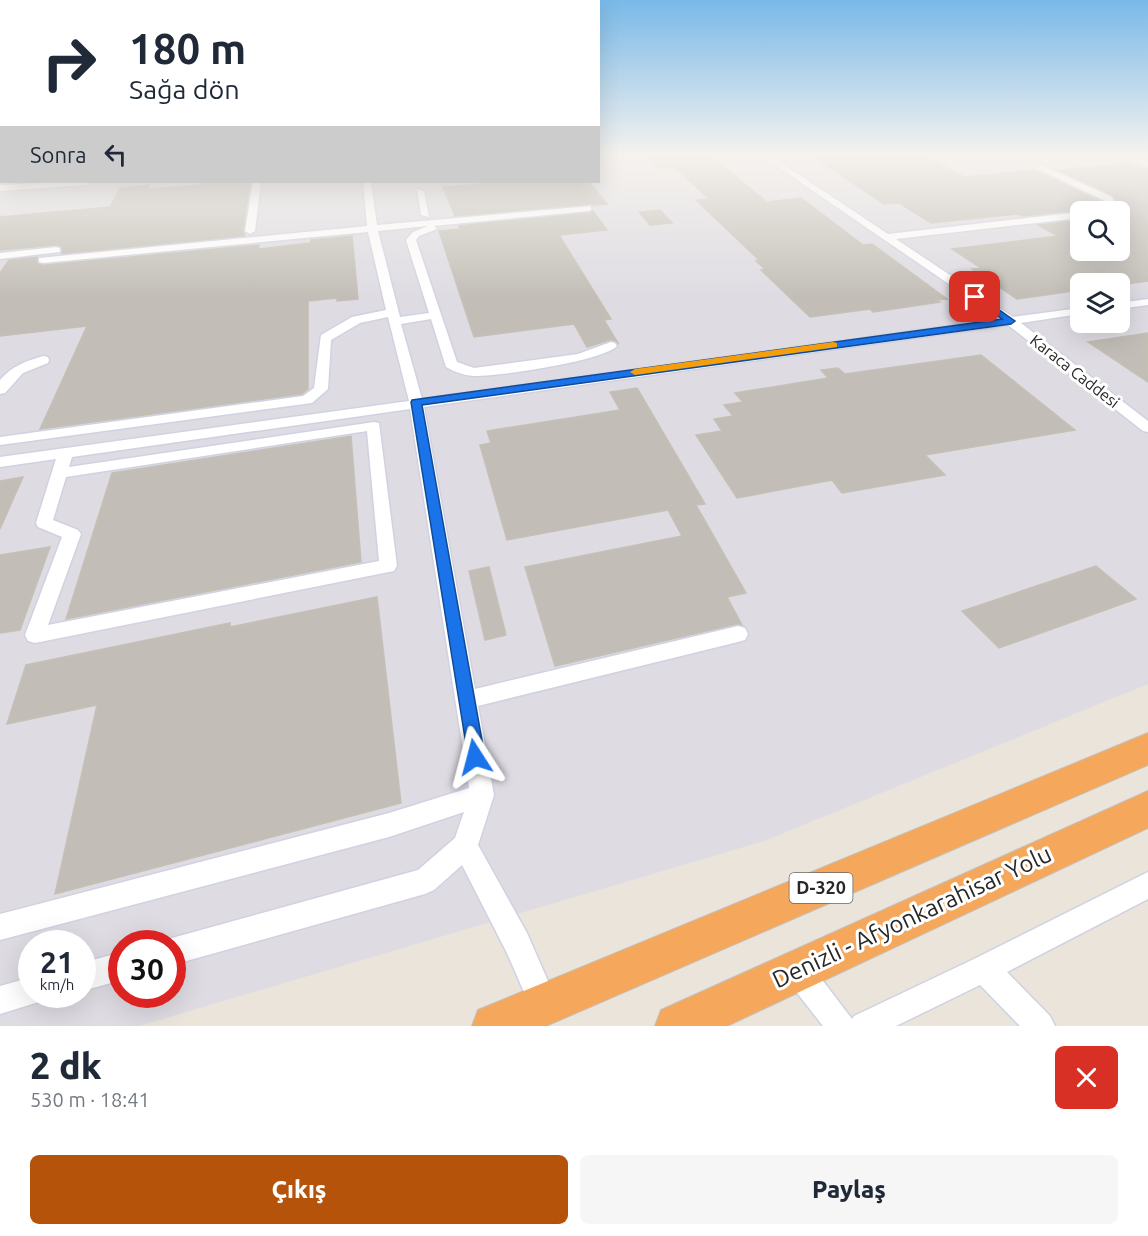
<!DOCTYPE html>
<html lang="tr">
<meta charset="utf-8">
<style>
:root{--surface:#fff;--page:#f6f6f7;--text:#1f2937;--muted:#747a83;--accent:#b45309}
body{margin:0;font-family:Ubuntu,sans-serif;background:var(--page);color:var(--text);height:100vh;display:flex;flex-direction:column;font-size:22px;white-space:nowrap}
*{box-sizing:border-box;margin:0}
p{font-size:20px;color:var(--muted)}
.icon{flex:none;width:33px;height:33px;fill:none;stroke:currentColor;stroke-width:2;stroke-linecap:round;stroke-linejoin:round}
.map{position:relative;height:1026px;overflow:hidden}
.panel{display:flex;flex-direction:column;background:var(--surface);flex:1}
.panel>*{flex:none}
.hud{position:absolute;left:0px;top:0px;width:600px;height:183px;box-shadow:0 6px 24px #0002;background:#fff;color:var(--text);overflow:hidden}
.tools{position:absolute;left:1070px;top:201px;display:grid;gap:12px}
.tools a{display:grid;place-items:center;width:60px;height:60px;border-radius:9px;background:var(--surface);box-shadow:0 6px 24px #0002;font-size:30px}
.speed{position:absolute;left:18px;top:930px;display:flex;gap:12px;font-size:30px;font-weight:700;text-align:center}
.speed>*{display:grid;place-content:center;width:78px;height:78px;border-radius:50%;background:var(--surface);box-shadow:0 6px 24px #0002;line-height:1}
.speed small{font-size:15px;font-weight:400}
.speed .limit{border:9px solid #d22;background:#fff;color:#111}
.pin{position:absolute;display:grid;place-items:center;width:51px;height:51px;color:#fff;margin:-26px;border-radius:12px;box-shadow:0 3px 9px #0006}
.me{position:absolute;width:66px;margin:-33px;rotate:351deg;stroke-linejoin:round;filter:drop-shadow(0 0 4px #0008)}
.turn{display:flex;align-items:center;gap:21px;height:126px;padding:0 30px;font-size:27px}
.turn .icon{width:78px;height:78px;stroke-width:2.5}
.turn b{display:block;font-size:42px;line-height:51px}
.then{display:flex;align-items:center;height:57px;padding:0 30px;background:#0003;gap:12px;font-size:22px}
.round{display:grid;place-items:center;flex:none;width:63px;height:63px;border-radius:9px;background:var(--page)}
.headline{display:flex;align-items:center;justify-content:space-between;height:102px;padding:0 30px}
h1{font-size:36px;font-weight:800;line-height:45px}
.button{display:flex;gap:12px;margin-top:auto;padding:12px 30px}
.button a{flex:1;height:69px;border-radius:9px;background:var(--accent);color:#fff;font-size:24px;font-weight:800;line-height:69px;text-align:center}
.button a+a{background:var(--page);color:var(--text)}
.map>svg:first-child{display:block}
</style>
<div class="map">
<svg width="1148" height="1026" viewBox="0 0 1148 1026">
<rect width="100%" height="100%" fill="#eae4db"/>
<path fill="#dedbe3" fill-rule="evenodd" d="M0,154L2,182H598L599,154H1001L1037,171L1114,166L1148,172V684L764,841L139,1026H0ZM1080,212H1119V250H1080ZM1080,284H1119V322H1080ZM32,944H82V994H32ZM122,944H172V994H122Z"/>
<path fill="#c2beb7" stroke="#c5c0b5" stroke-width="1.5" d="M644,154H708L767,202L801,198L863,245L872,244L947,299L937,300L940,302L873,312L870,309L810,317L761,270L765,269L756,261L759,260L696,200L709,199L678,170L673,167L659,168Z
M809,154H921L964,177L1036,170L1103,203L1105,208L1022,216L1017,214L931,223L899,203L884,204Z
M1126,164L1148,169V281L1119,285L1080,284V290L1017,299L972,269L981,268L952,249L1058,236L1038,225L1080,220V250H1119L1120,209L1114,196L1058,170Z
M202,182H245L244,184H250L243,231L245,236L62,254V247L57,245L0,250V217L110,207L120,188L149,185L148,189L201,185Z
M481,182H589L607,204L455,216L443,187L482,184Z
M660,210L672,223L650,225L639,212Z
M593,211L607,230L559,235L611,319L604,320L618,343L610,340L587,347L574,324L474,337L439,231L460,229L459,226Z
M352,236L358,299L337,301V298L308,301V389L302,394L40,429L87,326L0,336V273L9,260L37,257V263L43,265L259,245V249L310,243L311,240Z
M1148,333V382L1088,342Z
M981,355L1075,430L925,455L945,475L842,493L832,480L737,498L696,435L722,431L714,419L733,416L724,405L743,402L735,393L828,378L821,370L838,368L845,374Z
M637,388L705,504L696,505L746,593L727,597L742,625L737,624L555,666L525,567L682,536L668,510L507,540L480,445L491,443L487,431L620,410L610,392Z
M351,436L361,562L66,619L112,473Z
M23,477L0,529V481Z
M50,547L20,630L0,633V555Z
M1096,566L1136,599L999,648L962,611Z
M489,567L506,635L485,640L469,571Z
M377,597L401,803L55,894L97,705L7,724L26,665L230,623V627Z"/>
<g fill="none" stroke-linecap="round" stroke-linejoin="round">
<defs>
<path id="minor" d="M759,154H768L888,234L1080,212V218L896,239L1013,317L1080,308V314L1021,323L1148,421V432L1143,431L1008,325L424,407L475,689L738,626L745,628L748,634L745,640L738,642L478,706L494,795L478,845L527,933L554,995L558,1005L554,1015L544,1019L534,1015L507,953L462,865L434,890L425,894L172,965V944H162L172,938L418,870L455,838L464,812L389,837L0,940V914L389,813L469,788L410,409L72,457L69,467L374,422L379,423L397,566L394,571L35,643L28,641L25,635L62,537L38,527L36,523L56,459L0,467V457L409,401L388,317L360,323L331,340L328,389L312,403L0,445V437L303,396L314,388L321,335L352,317L386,310L368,232L43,263L39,262V258L367,226L363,182H371L377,225L591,206V210L588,211L434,226L437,228L435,230L419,236L416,240L457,362L474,368L578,354L611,342L615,343L617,346C604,361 495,377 473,376C463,375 455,372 446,367L431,319L401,324L422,399L1000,319ZM428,226L413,232L406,240L429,313L400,317L378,231ZM367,431L379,561L48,625L81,534L78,530L53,520L66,477Z
M1095,154H1111L1148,161V165Z
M1041,165L1112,197L1118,210L1105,212L1108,209L1105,201L1038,169L1037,167Z
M57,182H91L87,185L0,191V185Z
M253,182H261L255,231L250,234L245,231Z
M417,189L424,191L429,217L421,215Z
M56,247L60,248V252L0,259V253Z
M1148,299V305L1119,309V303Z
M43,356L48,357L49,360L48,363L23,373L5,393L0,394V380C12,366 26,361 43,356Z
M1148,872V899L1007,972L1050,1016L1055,1026H1020L980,985L896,1026H823L787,980L783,970L787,960L797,956L807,960L852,1019L854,1016L974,959Z
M122,952V980L82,991V963Z
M32,977V994H45L42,1001L0,1014V986Z"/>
<path id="highway" d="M1148,733V765L546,1026H472L478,1010Z
M1148,791V828L727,1026H655L661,1010Z"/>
</defs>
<use href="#minor" stroke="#d0d2e1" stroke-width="3"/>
<use href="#highway" stroke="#c3c3c3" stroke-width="2"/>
<use href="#minor" fill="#fff" fill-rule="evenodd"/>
<use href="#highway" fill="#f5a75b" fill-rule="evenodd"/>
</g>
<linearGradient id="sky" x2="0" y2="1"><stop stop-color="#79b9e8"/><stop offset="0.52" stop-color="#f6f3ef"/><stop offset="1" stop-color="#f6f3ef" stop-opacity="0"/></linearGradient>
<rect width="1148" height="298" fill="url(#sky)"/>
<path fill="#1a73e8" stroke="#114b97" stroke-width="1.5" d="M972,295H978L1015,321L1011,324L422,405L485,757L482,763L475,766L469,763L411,402L412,400L1002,319L972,299Z"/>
<path fill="#f59e0b" d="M833,342L837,343V347L635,375L630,372L635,369Z"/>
<g text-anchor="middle" stroke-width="6" stroke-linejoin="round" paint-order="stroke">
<g font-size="16" fill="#282828" stroke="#fff">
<text transform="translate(1075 371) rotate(38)" y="6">Karaca Caddesi</text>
</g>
<rect fill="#fff" stroke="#686868" stroke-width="1.5" x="789.5" y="873" width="63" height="30" rx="4.5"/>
<g font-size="18" font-weight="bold" fill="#282828">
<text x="821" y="894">D-320</text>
</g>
<g font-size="24" fill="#282828" stroke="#fff">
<text transform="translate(912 917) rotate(-25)" y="8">Denizli - Afyonkarahisar Yolu</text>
</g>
</g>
</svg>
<div class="tools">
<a><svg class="icon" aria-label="search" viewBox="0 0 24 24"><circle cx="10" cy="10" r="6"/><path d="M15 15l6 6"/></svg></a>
<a><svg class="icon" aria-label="layers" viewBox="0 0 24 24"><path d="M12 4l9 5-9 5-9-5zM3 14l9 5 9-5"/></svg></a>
</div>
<div class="speed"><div>21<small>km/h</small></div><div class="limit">30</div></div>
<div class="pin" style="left:975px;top:297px;background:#d93025"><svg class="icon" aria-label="arrive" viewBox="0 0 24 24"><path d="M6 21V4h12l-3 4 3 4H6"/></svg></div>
<svg class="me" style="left:475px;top:757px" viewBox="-20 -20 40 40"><path d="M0-17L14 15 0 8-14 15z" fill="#1a73e8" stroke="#fff" stroke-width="4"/></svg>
<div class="hud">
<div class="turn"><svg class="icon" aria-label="right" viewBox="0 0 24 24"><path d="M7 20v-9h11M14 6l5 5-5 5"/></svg><div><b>180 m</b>Sağa dön</div></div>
<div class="then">Sonra<svg class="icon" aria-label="left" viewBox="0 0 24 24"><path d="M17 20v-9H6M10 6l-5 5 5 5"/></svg></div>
</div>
</div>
<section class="panel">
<div class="headline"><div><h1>2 dk</h1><p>530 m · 18:41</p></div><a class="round" style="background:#d93025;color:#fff"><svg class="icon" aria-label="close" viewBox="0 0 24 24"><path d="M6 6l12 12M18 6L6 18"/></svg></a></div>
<div class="button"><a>Çıkış</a><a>Paylaş</a></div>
</section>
